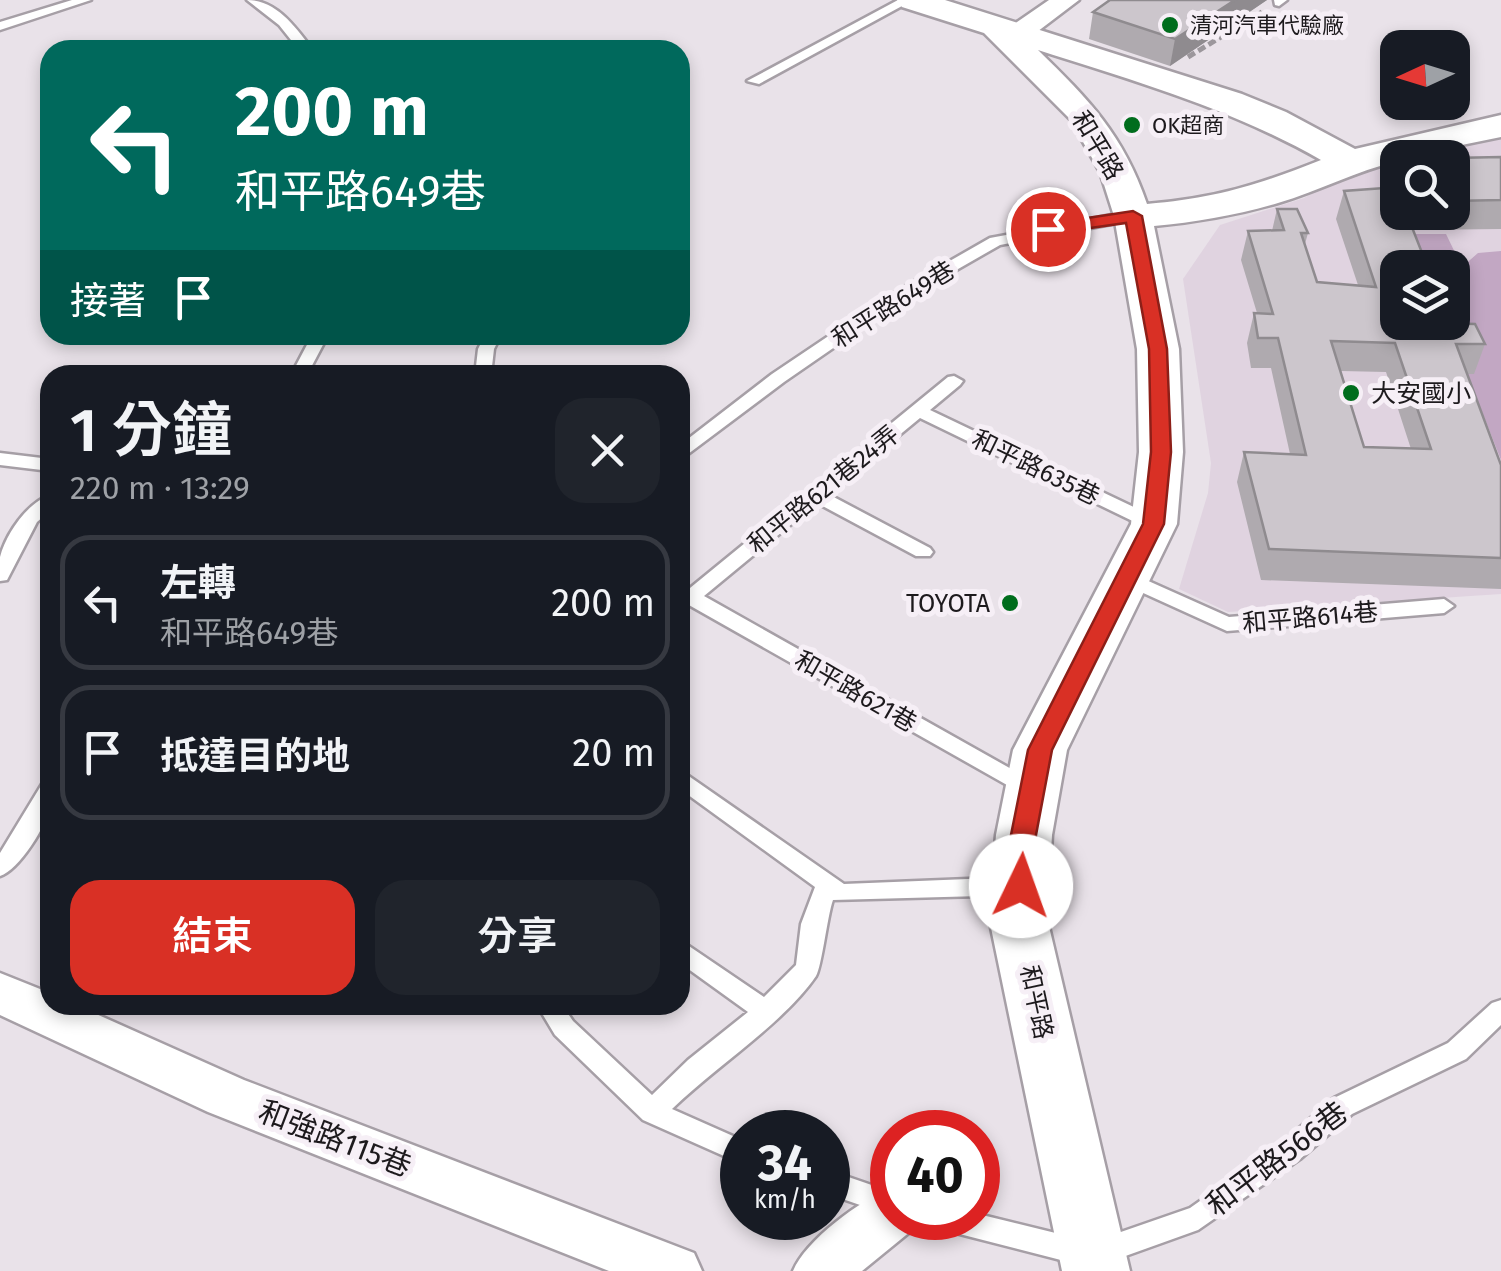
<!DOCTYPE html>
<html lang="zh-TW">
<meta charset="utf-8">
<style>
:root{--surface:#171b24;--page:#20242c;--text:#f1f3f6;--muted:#9ea1a6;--line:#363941;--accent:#d93025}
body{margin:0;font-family:"Fira Sans","Noto Sans TC",sans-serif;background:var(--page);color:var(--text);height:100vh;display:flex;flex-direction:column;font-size:38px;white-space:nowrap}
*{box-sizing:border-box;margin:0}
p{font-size:32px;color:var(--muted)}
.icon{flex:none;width:55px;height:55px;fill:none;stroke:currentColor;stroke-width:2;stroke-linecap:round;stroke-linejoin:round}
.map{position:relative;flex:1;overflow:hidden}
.side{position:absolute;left:40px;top:365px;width:650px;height:650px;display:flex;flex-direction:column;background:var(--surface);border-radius:30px;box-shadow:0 5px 15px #0003}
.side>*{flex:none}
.top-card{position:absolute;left:40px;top:40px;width:650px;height:305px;border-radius:30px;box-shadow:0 5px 15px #0003;background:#00695c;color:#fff;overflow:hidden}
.needle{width:65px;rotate:266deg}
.tools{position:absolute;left:1380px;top:30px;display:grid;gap:20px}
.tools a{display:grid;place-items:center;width:90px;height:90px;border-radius:20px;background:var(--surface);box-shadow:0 5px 15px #0003;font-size:50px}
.speed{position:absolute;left:720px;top:1110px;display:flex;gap:20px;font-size:50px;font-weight:700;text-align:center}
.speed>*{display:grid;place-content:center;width:130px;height:130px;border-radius:50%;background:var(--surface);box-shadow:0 5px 15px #0003;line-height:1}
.speed small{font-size:25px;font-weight:400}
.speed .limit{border:15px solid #d22;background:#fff;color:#111}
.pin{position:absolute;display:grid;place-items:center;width:85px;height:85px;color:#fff;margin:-42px;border:5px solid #fff;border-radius:50%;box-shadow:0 2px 10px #0007}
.me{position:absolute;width:110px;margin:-55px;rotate:3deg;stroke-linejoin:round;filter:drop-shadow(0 0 8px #0008)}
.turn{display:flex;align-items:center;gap:35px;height:210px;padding:0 30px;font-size:45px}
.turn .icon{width:130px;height:130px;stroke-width:2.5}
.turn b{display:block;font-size:70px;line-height:85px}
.then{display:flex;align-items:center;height:95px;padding:0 30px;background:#0003;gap:20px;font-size:38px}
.round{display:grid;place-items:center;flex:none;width:105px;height:105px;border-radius:30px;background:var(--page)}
.overview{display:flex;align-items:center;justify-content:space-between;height:170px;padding:0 30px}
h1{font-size:60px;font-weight:600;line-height:75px}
.primary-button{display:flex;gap:20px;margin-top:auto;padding:20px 30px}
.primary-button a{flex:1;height:115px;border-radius:30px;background:var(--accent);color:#fff;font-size:40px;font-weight:600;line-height:115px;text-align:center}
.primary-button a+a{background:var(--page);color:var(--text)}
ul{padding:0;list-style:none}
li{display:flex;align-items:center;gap:30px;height:135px;margin:0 20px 15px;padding:0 10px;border:5px solid var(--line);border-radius:30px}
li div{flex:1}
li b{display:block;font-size:38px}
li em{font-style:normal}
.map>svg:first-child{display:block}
</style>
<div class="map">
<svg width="1501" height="1271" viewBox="0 0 1501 1271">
<rect width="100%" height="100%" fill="#e9e2e9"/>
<path fill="#e0d3e0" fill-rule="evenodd" d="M1501,133V594L1228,612L1179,589L1208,493L1211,463L1183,279L1220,225L1304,198L1359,168L1397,158L1398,212H1452V158L1400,157ZM1398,268H1452V322H1398Z"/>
<path fill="#c2a7c3" d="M1412,234H1446L1462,267L1478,253L1501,251V460L1447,323L1452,322V268L1425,267Z"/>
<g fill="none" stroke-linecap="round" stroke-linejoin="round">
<defs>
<path id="service" d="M72,0H91L0,30V22Z
M247,0C277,0 296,28 313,50H299L279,25Z
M898,0H913L759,84L747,81Z
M1274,0H1287L1279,6L1275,5Z
M1133,211L1141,216L1138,219L1000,245L897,304L784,382L680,460V445L772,374L885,298L990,238Z
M485,335H501L494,349L491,375H475L478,349Z
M317,336L325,341L307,375H291L309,341Z
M954,376L963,381L960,385L930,410L1161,520L1163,524L1161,528H1147L920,418L828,494L930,548L933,552L930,556H916L817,503L704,596L1038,784L1041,790L1038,796L1030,798L680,600V584L690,588L948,377Z
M0,453L50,459V471L0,465Z
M50,495V511L37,522L7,580L0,581C0,574 0,564 0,557C6,534 27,503 50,495Z
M1126,571L1229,617L1444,599L1454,606L1444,613L1227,631L1119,582L1116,577L1119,572Z
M680,770L844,884L1019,877L1027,880L1030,886L1027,892L1019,895L833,900C827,917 822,966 816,976C783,1024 715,1067 672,1109L742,1140V1164L643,1120L555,1035L537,1005H562L573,1021L652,1095L688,1060L748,1012L680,963V940L764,997L796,965L801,924L815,887L680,789Z
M50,782C50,790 51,798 50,806C47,825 19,870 0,876V853L42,784Z
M1501,1000V1025L1466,1059L1352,1114L1300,1159L1198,1230L1092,1268L944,1230L935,1227L931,1218H978V1214L1092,1242L1190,1208L1282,1143L1334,1098L1448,1043L1492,1003Z
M828,1170L892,1192V1216L828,1194Z"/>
<path id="minor" d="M1049,0H1079L1025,41H1007L1003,35L1007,29Z
M0,973L50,993V1005H76L244,1080L694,1253L702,1271H609L208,1112L0,1015Z
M892,1188V1218H917L911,1231L862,1271H793C806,1240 860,1200 892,1188Z"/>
<path id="tertiary" d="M897,0H945L1242,94L1286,112L1355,149L1501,115V137L1398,158V161C1356,171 1319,191 1278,203C1237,215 1197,222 1154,226L1179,349L1183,452L1177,524L1067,750L1052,835L1047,918L1130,1271H1062L989,918L996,835L1013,750L1131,524L1139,452L1137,349L1114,216L1100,172L1070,119L984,33L902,7ZM1038,50C1138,82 1229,108 1321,160C1258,185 1216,198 1147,204C1123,134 1089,100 1038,50Z"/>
</defs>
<use href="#service" stroke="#a69fa6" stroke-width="5"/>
<use href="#minor" stroke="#a69fa6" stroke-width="5"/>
<use href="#tertiary" stroke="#a69fa6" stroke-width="5"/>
<path stroke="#9c979c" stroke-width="5" stroke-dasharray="8 4" stroke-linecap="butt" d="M1188,57L1262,12"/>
<use href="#service" fill="#fff" fill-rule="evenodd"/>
<use href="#minor" fill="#fff" fill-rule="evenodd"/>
<use href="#tertiary" fill="#fff" fill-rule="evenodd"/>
</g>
<path fill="#afaaaf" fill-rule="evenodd" d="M1110,0H1267L1170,66L1089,39L1093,12Z
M1501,157V229L1413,230L1450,324L1485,344L1474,374H1467L1501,465V589L1261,580L1237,482L1244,452L1290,454L1271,368H1251L1247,343L1254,313H1257L1241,260L1248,231H1272L1277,209L1308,233L1305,244L1317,282L1358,285L1336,219L1344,191L1397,187L1398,185V212H1452V158ZM1341,371L1386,372L1411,449L1364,447Z"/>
<path fill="#8f8b8f" d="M1235,0H1267L1170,66L1175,39Z"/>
<path fill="#ccc6cc" stroke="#8f8b8f" stroke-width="2.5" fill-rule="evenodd" d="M1110,0H1235L1175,39L1093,12Z
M1501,157V200L1452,201V158Z
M1398,187V212H1406L1428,268H1398V322L1475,324L1485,344H1456L1501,465V558L1269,549L1244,452L1306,455L1278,338H1258L1254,313L1273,314L1248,231L1284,230L1277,209H1297L1308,233H1301L1317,282L1376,287L1344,191ZM1331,341L1395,343L1431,449L1364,447Z"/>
<path fill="#d93025" stroke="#8d1f18" stroke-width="2.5" d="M1133,211L1142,216L1167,349L1171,452L1164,524L1052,750L1036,835L1034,886L1030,893L1021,896L1012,893L1008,886L1011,835L1028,750L1143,524L1151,452L1149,349L1126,223L1048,234L1040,229L1048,224Z"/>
<g fill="#006d1d" stroke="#f6eff6" stroke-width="4">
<circle cx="1170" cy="25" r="10"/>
<circle cx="1132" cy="125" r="10"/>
<circle cx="1351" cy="393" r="10"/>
<circle cx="1010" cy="603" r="10"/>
</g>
<g text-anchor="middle" stroke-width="10" stroke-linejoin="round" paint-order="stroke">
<g font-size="22" fill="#1d1a1d" stroke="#f6eff6" text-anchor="start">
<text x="1190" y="33">清河汽車代驗廠</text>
<text x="1152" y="133">OK超商</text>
</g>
<g font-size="25" fill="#1d1a1d" stroke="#f6eff6">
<text transform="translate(1098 145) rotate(59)" y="9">和平路</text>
<text transform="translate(893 304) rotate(-32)" y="9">和平路649巷</text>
<text transform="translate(1036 467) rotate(26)" y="9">和平路635巷</text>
<text transform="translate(823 489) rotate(-39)" y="9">和平路621巷24弄</text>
<text transform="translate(1310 617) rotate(-5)" y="9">和平路614巷</text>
<text transform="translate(856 691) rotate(30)" y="9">和平路621巷</text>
<text transform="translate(1037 1002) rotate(78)" y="9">和平路</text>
</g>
<g font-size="25" fill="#1d1a1d" stroke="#f6eff6" text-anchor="start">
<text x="1371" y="402">大安國小</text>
<text x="990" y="612" text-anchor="end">TOYOTA</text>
</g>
<g font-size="30" fill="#1d1a1d" stroke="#f6eff6">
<text transform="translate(335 1139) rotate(21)" y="10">和強路115巷</text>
<text transform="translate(1277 1159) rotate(-37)" y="10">和平路566巷</text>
</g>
</g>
</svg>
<div class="tools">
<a><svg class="needle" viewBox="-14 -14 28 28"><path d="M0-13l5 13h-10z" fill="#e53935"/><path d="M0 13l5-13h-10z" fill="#9ea1a6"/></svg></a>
<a><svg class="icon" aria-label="search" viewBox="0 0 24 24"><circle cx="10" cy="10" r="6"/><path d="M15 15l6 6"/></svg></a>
<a><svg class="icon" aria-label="layers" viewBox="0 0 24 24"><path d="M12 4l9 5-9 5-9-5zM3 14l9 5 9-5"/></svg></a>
</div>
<div class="speed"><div>34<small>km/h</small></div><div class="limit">40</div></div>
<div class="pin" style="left:1048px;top:229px;background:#d93025"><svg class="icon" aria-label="arrive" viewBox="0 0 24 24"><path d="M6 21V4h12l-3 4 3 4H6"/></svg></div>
<svg class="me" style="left:1021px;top:886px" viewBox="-20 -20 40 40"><circle r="19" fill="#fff"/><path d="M0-13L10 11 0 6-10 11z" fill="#d93025"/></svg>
<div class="top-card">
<div class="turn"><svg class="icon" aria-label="left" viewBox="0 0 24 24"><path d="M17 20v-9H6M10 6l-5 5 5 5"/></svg><div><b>200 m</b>和平路649巷</div></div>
<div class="then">接著<svg class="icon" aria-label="arrive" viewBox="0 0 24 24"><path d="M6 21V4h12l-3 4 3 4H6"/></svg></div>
</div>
<section class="side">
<div class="overview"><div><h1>1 分鐘</h1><p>220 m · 13:29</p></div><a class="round"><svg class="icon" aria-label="close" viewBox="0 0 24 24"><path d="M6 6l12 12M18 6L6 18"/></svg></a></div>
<ul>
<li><svg class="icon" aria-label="left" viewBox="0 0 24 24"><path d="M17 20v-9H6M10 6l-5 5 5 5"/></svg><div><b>左轉</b><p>和平路649巷</p></div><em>200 m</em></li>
<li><svg class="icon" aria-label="arrive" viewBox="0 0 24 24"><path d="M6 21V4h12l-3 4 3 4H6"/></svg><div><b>抵達目的地</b></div><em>20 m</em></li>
</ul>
<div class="primary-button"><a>結束</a><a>分享</a></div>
</section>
</div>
